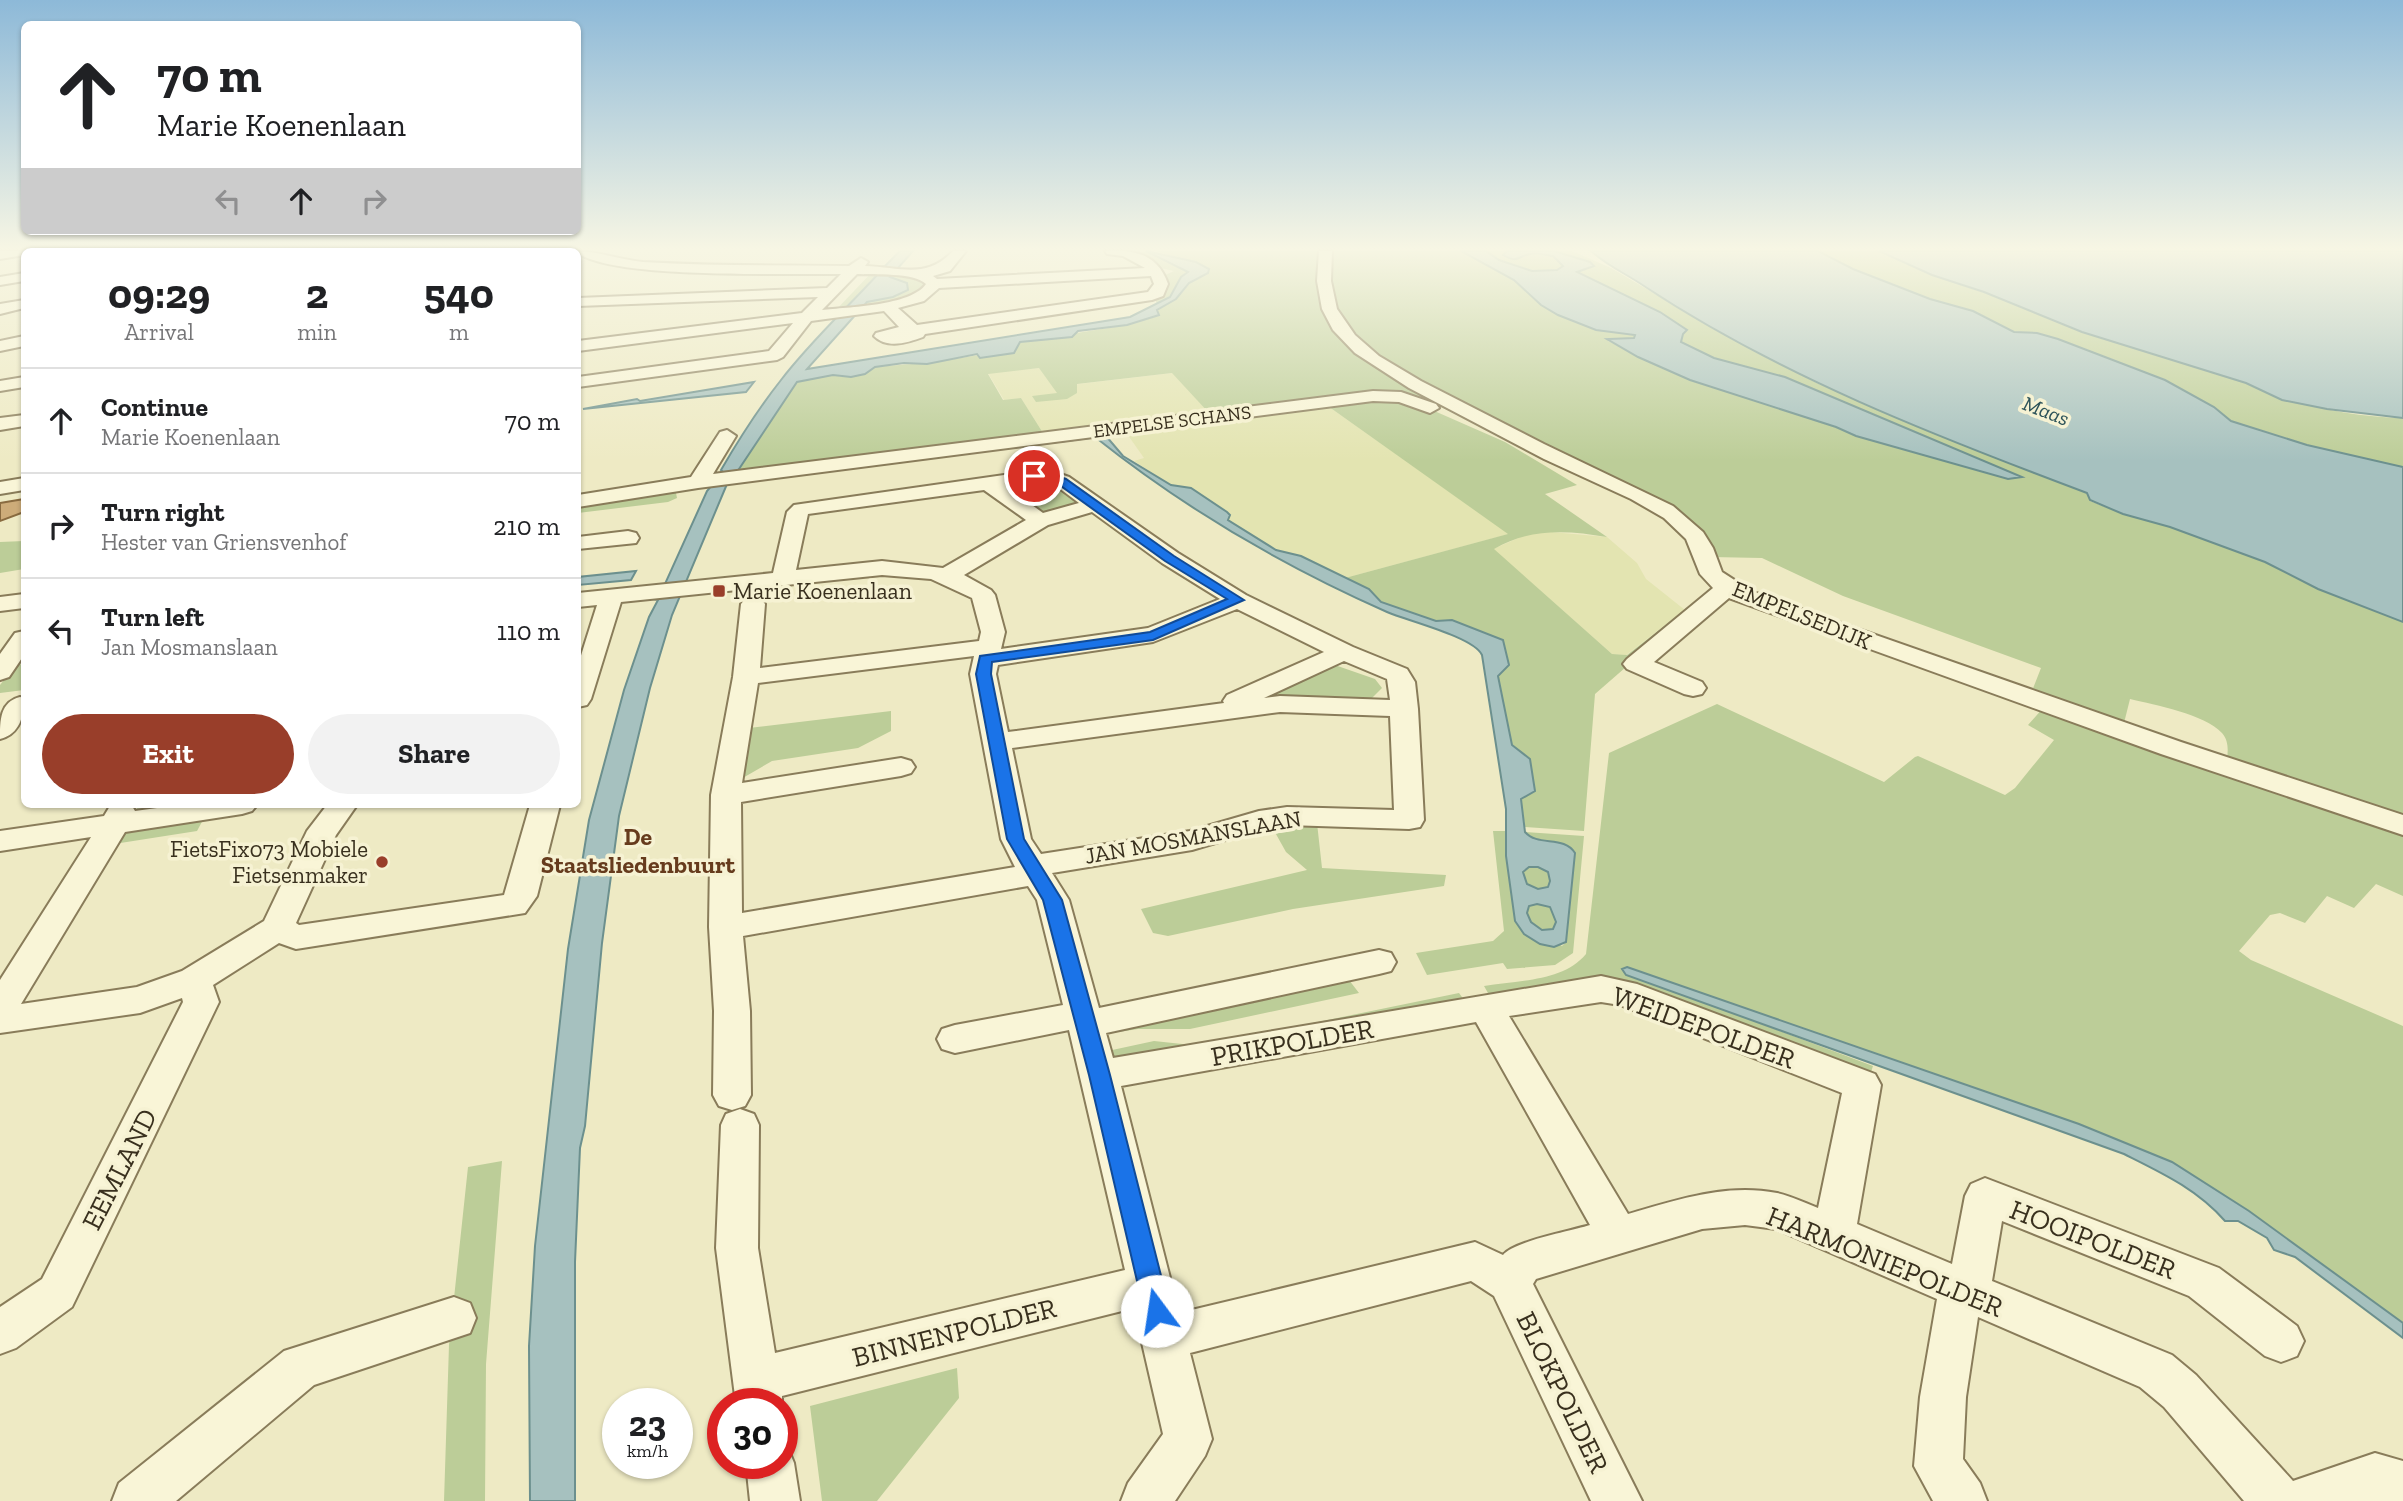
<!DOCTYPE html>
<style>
:root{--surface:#fff;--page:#f2f2f2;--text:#202124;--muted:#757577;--line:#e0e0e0;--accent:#993e2a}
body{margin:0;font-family:"Zilla Slab",serif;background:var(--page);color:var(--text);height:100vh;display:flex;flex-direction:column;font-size:26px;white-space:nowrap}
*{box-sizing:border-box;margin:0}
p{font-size:23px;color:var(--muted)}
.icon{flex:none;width:38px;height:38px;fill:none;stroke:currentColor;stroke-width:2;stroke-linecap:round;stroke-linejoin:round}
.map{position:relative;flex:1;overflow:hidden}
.sheet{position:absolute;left:21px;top:248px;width:560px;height:560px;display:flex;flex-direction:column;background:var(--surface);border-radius:10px;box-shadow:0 2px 5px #0004}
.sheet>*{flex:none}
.hud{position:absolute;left:21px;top:21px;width:560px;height:214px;border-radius:10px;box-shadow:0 2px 5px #0004;background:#fff;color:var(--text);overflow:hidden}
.speed{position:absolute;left:602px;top:1388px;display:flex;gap:14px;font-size:35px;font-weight:700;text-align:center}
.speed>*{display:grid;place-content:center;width:91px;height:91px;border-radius:50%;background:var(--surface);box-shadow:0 2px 5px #0004;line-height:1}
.speed small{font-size:18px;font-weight:400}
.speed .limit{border:10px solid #d22;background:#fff;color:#111}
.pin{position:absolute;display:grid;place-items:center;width:60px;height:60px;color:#fff;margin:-30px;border:4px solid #fff;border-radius:50%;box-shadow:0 2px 7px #0007}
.me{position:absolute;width:77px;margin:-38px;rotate:346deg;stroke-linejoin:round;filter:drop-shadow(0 0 5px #0008)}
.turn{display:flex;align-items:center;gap:24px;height:147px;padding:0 21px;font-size:32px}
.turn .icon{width:91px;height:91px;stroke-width:2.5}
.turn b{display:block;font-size:49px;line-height:60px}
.lanes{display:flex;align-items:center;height:66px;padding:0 21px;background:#0003;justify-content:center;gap:35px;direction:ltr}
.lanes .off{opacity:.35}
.eta{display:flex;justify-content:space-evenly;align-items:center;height:119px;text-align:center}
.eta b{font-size:42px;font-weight:700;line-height:49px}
.cta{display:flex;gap:14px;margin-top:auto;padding:14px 21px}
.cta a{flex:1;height:80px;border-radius:42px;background:var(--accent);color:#fff;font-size:28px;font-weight:700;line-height:80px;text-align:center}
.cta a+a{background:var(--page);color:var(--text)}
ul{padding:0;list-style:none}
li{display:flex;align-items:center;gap:21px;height:105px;padding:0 21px;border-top:2px solid var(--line)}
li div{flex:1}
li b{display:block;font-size:26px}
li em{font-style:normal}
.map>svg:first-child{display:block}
</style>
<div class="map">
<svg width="2403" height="1501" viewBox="0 0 2403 1501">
<rect width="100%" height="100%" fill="#eeeac4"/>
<path fill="#e3e4b1" d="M1040,368L1053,387L1173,373L1208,412L1043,433L1021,398L1004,400L988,373Z
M1325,404L1509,534L1345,578L1301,556L1276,550L1228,520L1227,512L1191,488L1171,485L1134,461L1144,458L1125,431Z
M1551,532L1607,537L1637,563L1646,579L1685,610L1626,655L1612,654L1493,549L1528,534Z"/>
<path fill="#bccd98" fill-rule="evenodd" d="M1129,251L1151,252L1188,271C1177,283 1174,298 1157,304L1154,296L1163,276L1174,271L1156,267L1141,255Z
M1155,251H1323L1321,268L1338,331L1496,434C1461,417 1423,394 1384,391L1208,412L1172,373L1077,384V393L1067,399L1036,402L1032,396L1057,393L1039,368L988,374L1003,400L1021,398L1043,433L737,472L797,382L833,375L843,377L875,367L936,362L979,355L1020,342L1127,325L1159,314L1157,311L1182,293L1204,266Z
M1329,251H1461L1514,280L1541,305L1558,315L1591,328L1636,335L1635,338L1608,341L1690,380L1836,427L1856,436L2008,479L2020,476L1785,377L1714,358L1681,342L1683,334L1660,312L1576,272L1589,269L1592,263L1554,251H1572L1611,268L1723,334L1819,384L2087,493L2090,501L2123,514L2170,527L2265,562L2318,589L2403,622V821L2227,759C2228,751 2229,741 2222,733C2204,714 2156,705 2130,699L2124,723L2032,691L2041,668L1843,596L1762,558L1711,557L1696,530L1400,373L1341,326L1327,271Z
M1486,251H1507L1505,253C1522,256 1536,253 1553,256L1563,266C1543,282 1503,265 1486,251Z
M1818,251H1879L1932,275L2246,383C2294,405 2350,417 2403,418V467L2307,445L2231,421L2214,407L2165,380L2058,339L2037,333L2014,332L1973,311L1930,299L1853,269Z
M873,271L916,277L925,284V288L900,301L835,311ZM879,273L890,275L898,296L869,301L862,307L845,308Z
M1375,397L1423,406L1505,442L1577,485L1545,494L1607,537C1567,530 1530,528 1494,549L1612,654L1627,655L1685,610L1688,613L1595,694L1584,831L1525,827L1521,799L1530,759L1512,745L1497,676L1509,665L1452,620L1436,621L1410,614L1381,602L1369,589L1345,578L1508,534L1325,404Z
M1049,479L1086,505L1041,517L997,484Z
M663,491L676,493L677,498L668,502L578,513V505Z
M24,541V569L0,573V542Z
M1329,663L1375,679L1382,688L1366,704L1266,699L1280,685Z
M24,664V677L22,679L24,680V690L0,693V685L16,665Z
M1717,704L1884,782L1915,757L1918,756L2005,795L2015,788L2054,740L2028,725L2044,707L2403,834V896L2376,884L2354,908L2327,896L2305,923L2280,913L2270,915L2239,951L2251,960L2403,1026V1323L2249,1211L2172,1162L2079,1124L1623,972L1873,1066L1869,1078L1621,987L1492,1000L1484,986C1518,980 1563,982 1586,954L1609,753Z
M891,711V731L858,748L772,761L741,779L740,729Z
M139,805H211L197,831L114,844Z
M1317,823L1322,868L1446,875L1444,886L1293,909L1168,936L1153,933L1141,909L1307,870L1286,852L1272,827Z
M1493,831H1505L1515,921L1562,946L1566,942L1575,852C1557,836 1537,846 1525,832L1584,836L1573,953L1555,965L1507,969L1503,963L1427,975L1416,953L1493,941L1504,931Z
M1529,867H1538L1548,872L1550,881L1548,887L1538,889L1527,884L1523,872Z
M1537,904L1550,907L1556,922L1553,929L1542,930L1531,922L1527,913L1529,905Z
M1349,980L1359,993L1190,1029H1138L1099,1035L1284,988Z
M1459,993L1475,1015L1442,1020L1445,1028L1385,1040L1379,1032L1114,1076L1103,1052L1154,1041L1201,1046Z
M502,1161L486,1364L485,1501H444L449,1345L468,1167Z
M957,1368L959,1398L877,1501H822L810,1406Z"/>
<path fill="#a6c1bf" stroke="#6c908e" stroke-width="2" fill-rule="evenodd" d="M900,251H913L890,277L907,283L908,290L893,297L867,302L807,369L1130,317L1170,297L1181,277L1188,272L1146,251L1196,262L1209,269L1208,273L1189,283L1176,299L1157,310L1159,315L1127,325L1078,331L1072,337L1020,342L1014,353L980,358L977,354L927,364L904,363L875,367L865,374L851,377L833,375L797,382L737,472H723L721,470C739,439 758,409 781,380C810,342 846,309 879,273L878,268L885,266Z
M1461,251H1486L1499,260L1532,271L1557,270L1563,266L1553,256C1546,255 1537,252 1530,254C1517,256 1519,264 1503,255L1507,251H1554L1590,262L1594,266L1577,272L1660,312L1687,330L1683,334L1681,342L1714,358L1785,377L2022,477L2008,479L1856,436L1836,427L1690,380L1638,357L1607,339L1634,338L1635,335L1596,330L1558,315L1541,305L1514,280Z
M1591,251H1818L1853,269L1930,299L1973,311L2014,332L2037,333L2058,339L2165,380L2214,407L2231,421L2307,445L2403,467V622L2318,589L2265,562L2170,527L2123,514L2090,500L2087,493C1935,436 1780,376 1644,286C1625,273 1609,267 1591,251Z
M1879,251H2403V418L2327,409L2282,400L2246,383L2082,332L1984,292L1932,275Z
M754,382L746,392L583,409L637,399L640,401Z
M1106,436L1123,456L1171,485L1191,488L1227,512L1230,515L1228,520L1276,550L1301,556L1369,589L1381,602L1436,621L1452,620L1503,640L1509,665L1498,676L1512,745L1530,759L1535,791L1521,799L1525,832C1538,847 1564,835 1575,853L1566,942L1554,947L1540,944L1524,934L1515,921L1506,856V809L1482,655C1474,637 1408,621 1387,612C1283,566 1184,508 1095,437L744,481ZM1529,867H1538L1548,872L1550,881L1548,887L1538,889L1527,884L1523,872ZM1537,904L1550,907L1556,922L1553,929L1542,930L1531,922L1527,913L1529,906Z
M727,484L672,615L650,688L619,816L602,943L585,1126L580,1148L575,1262V1501H530L529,1346L535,1246L568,949L589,820L624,690L649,617L658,600L653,599L657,586L665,584L707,491L712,485Z
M636,571L631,580L578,585V577Z
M1627,967L2079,1124L2172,1162L2249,1211L2403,1323V1338L2295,1257L2274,1250L2267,1238L2238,1221H2225C2197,1189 2162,1173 2124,1154L1626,975L1622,969Z"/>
<path fill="#cdac79" stroke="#896b40" stroke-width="2" d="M24,499V512L0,521V503Z"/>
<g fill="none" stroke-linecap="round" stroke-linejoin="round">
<defs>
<path id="minor" d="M0,251H32L24,252V255L0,259Z
M79,251H93L94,252H80Z
M368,251H380L381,252H367Z
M479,251H491L492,252H478Z
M575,251C598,251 620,260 643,262C712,266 781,265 849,266L861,258L868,262L865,266C901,267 926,280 953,251H966L950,271L933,276L937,279L1145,268L1123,256L1107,254L1105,251C1136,249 1158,255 1168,284L1163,296L1152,300L925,334L923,337C907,343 887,349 874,336L876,333L899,327L884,311L811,321L783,357L777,360L578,387V377L769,351L793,323L578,351V341L802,313L818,297L578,306V298L827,288L841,274C787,273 608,280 575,251ZM857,274C874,275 914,272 926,284C911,306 847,307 822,310ZM1151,276L1154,284L1148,292L917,325L898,308L924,301L939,288Z
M1319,251H1332L1331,281L1337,309L1355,335L1379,356L1421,381L1544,444L1673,506L1703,532L1713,548L1722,572L1753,592L2181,742L2403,815V835L2161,754L1729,598L1654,662L1702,682L1706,688L1702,694L1693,696L1684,694L1627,669L1623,664L1627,659L1713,588L1700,574L1686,539L1664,518L1631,499L1544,459L1409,388L1355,353L1333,330L1322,309L1317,281Z
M24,273V281L0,285V277Z
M24,300V308L0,314V304Z
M24,336V346L0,351V341Z
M24,377V387L0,391V381Z
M1373,391L1401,392L1436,404L1439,408L1430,413L1399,402L1373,401L698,488L578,507V495L691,477L720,432L727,430L736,436L713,474Z
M24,415V426L0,430V418Z
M1046,469L1069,477L1178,553L1246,595L1353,647L1407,669L1415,682L1418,709L1424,820L1420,827L1409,829L1287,825L1262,829L1192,850L1052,873L1069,900L1099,1008L1379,950L1391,953L1396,962L1391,971L1379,974L1106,1033L1113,1058L1601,976L1637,984L1875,1074L1881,1085L1857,1224L1952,1264L1965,1196L1971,1184L1985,1178L2219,1268L2297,1326L2304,1341L2297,1356L2281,1362L2265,1356L2189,1296L2002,1221L1992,1281L2172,1355L2196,1375L2293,1481L2375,1453L2403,1461V1501H2244L2164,1407L2140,1387L1978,1317L1966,1397L1963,1459L1980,1483L1987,1501H1933L1914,1466L1920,1397L1937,1299L1776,1229L1745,1225L1702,1229L1536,1279L1533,1284L1642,1501H1591L1494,1296L1471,1281L1190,1353L1212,1439L1205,1456L1175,1501H1121L1128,1483L1163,1434L1134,1308L782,1396V1407V1404H736L716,1248L721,1125L726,1114L740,1109L754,1114L759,1125L758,1248L775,1353L1125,1270L1069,1030L955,1053L942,1049L937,1039L942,1029L955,1025L1063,1005L1037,900L1028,886L743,936L750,1011L751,1095L745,1106L732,1110L719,1106L713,1095L714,1011L709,927L711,795L733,677L741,604L745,599H761L765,604L760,668L979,641L981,632L972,598L931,579L882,575L621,602L591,699L587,705L578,707V665L597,605L578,607V593L773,573L787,512L794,505ZM1044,481L1055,485L1079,503L1043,513L1007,487ZM984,490L1026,520L943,568L882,561L796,570L808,514ZM1092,512L1162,563L1220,599L1148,628L1001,649L1005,632L995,595L991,590L964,575L1048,525ZM1237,609L1324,652L1227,695L1223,701L1224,703L1008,732L996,674L998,665L1153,642ZM974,656L970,674L1001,839L1015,867L742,913L741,802L901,776L911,773L915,767L911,761L901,758L742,783L758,683ZM1344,661L1387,679L1390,700L1280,696L1264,698ZM1280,712L1390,716L1394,810L1287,807L1259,811L1190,831L1041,854L1031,839L1012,748ZM1601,1002L1620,1005L1842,1093L1818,1208C1805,1203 1791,1196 1777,1193C1726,1183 1677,1200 1628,1214L1509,1016ZM1476,1022L1590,1225C1571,1231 1514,1241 1503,1255L1475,1242L1179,1313L1121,1086Z
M24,478V490L0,494V482Z
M628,531L636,533L639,538L636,543L578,549V537Z
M24,594V608L0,611V597Z
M24,631V655L9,677L0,680V654L15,633Z
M20,697L24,698C24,716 20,734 0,739C0,720 0,702 20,697Z
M116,805L132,806L135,811L179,805H257L252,811L242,814L125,832L21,1004L137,987L182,971L264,921L307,831L327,805H357L336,835L296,923L299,925L504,895L530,805H560L537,896L525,913L296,949L279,943L213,985L219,1002L72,1307L16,1348L0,1354V1307L42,1279L183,1002L182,998L140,1013L0,1033V980L91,837L0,851V831L104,816L110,806Z
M454,1297L470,1303L476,1318L470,1333L314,1385L176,1501H112L119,1483L284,1351Z
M782,1444L787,1446L794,1463L800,1501H750L746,1463H782Z"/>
</defs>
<use href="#minor" stroke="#897c5a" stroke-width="4"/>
<use href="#minor" fill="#f9f5d7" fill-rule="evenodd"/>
</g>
<linearGradient id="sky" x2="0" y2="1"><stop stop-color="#8db9d8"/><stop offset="0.54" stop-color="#f7f6e4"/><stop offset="1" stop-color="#f7f6e4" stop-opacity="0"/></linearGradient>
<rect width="2403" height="461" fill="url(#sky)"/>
<path fill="#1a73e8" stroke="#114b97" stroke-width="2" d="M1034,472H1046L1066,479L1174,556L1244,600L1153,640L992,662L991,674L1024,839L1062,900L1110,1075L1170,1311L1166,1319L1157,1322L1148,1319L1144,1311L1089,1075L1043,900L1007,839L976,674L980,656L1150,632L1227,599L1165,561L1058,484L1030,478L1029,476Z"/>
<g fill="#993e2a" stroke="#f6f2d3" stroke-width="2.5">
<rect x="712" y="584" width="14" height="14" rx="3.5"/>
<circle cx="382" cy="862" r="7"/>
</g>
<g text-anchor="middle" stroke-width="7" stroke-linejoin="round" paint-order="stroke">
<g font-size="19" fill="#39301e" stroke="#f6f2d3">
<text transform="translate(1172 421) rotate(-7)" y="7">EMPELSE SCHANS</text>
</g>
<g font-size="21" font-style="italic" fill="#2d5359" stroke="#f6f2d3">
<text transform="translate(2046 411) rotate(21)" y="7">Maas</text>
</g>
<g font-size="23" fill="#39301e" stroke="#f6f2d3" text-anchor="start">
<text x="733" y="599">Marie Koenenlaan</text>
<text x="368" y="857" text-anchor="end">FietsFix073 Mobiele<tspan x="368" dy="26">Fietsenmaker</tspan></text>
</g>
<g font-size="23" fill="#39301e" stroke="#f6f2d3">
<text transform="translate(1802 615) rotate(22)" y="8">EMPELSEDIJK</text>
<text transform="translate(1193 837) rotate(-10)" y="8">JAN MOSMANSLAAN</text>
</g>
<g font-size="24" font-weight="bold" fill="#663b1d" stroke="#f6f2d3">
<text x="638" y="845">De<tspan x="638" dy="28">Staatsliedenbuurt</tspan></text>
</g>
<g font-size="28" fill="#39301e" stroke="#f6f2d3">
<text transform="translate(1704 1027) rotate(20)" y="10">WEIDEPOLDER</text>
<text transform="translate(1292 1042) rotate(-10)" y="10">PRIKPOLDER</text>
<text transform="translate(119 1169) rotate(-63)" y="10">EEMLAND</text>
<text transform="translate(2093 1239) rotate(21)" y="10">HOOIPOLDER</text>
<text transform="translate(1885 1261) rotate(22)" y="10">HARMONIEPOLDER</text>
<text transform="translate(954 1332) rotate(-14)" y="10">BINNENPOLDER</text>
<text transform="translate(1563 1392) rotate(64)" y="10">BLOKPOLDER</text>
</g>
</g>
</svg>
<div class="speed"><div>23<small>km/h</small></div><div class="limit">30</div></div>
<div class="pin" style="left:1034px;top:476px;background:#d93025"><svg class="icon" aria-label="arrive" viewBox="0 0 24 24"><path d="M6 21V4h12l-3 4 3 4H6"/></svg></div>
<svg class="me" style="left:1157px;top:1311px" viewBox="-20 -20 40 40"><circle r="19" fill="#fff"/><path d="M0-13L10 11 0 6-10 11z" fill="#1a73e8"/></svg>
<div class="hud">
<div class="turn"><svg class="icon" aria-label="ahead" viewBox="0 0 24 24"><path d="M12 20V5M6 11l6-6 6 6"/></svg><div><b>70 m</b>Marie Koenenlaan</div></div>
<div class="lanes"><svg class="icon off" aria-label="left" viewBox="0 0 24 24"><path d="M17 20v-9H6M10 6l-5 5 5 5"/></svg><svg class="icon" aria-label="ahead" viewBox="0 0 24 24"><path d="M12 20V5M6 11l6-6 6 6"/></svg><svg class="icon off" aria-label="right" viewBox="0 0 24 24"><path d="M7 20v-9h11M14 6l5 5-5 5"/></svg></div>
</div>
<section class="sheet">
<div class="eta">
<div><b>09:29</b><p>Arrival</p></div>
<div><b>2</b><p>min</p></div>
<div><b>540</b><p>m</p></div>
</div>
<ul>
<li><svg class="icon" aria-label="ahead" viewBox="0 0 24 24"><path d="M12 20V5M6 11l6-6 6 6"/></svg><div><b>Continue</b><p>Marie Koenenlaan</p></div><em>70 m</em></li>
<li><svg class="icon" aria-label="right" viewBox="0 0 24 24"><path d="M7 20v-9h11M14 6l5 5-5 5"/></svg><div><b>Turn right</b><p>Hester van Griensvenhof</p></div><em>210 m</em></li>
<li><svg class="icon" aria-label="left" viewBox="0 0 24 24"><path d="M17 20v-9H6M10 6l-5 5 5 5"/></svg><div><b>Turn left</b><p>Jan Mosmanslaan</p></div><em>110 m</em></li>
</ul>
<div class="cta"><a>Exit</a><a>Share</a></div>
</section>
</div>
